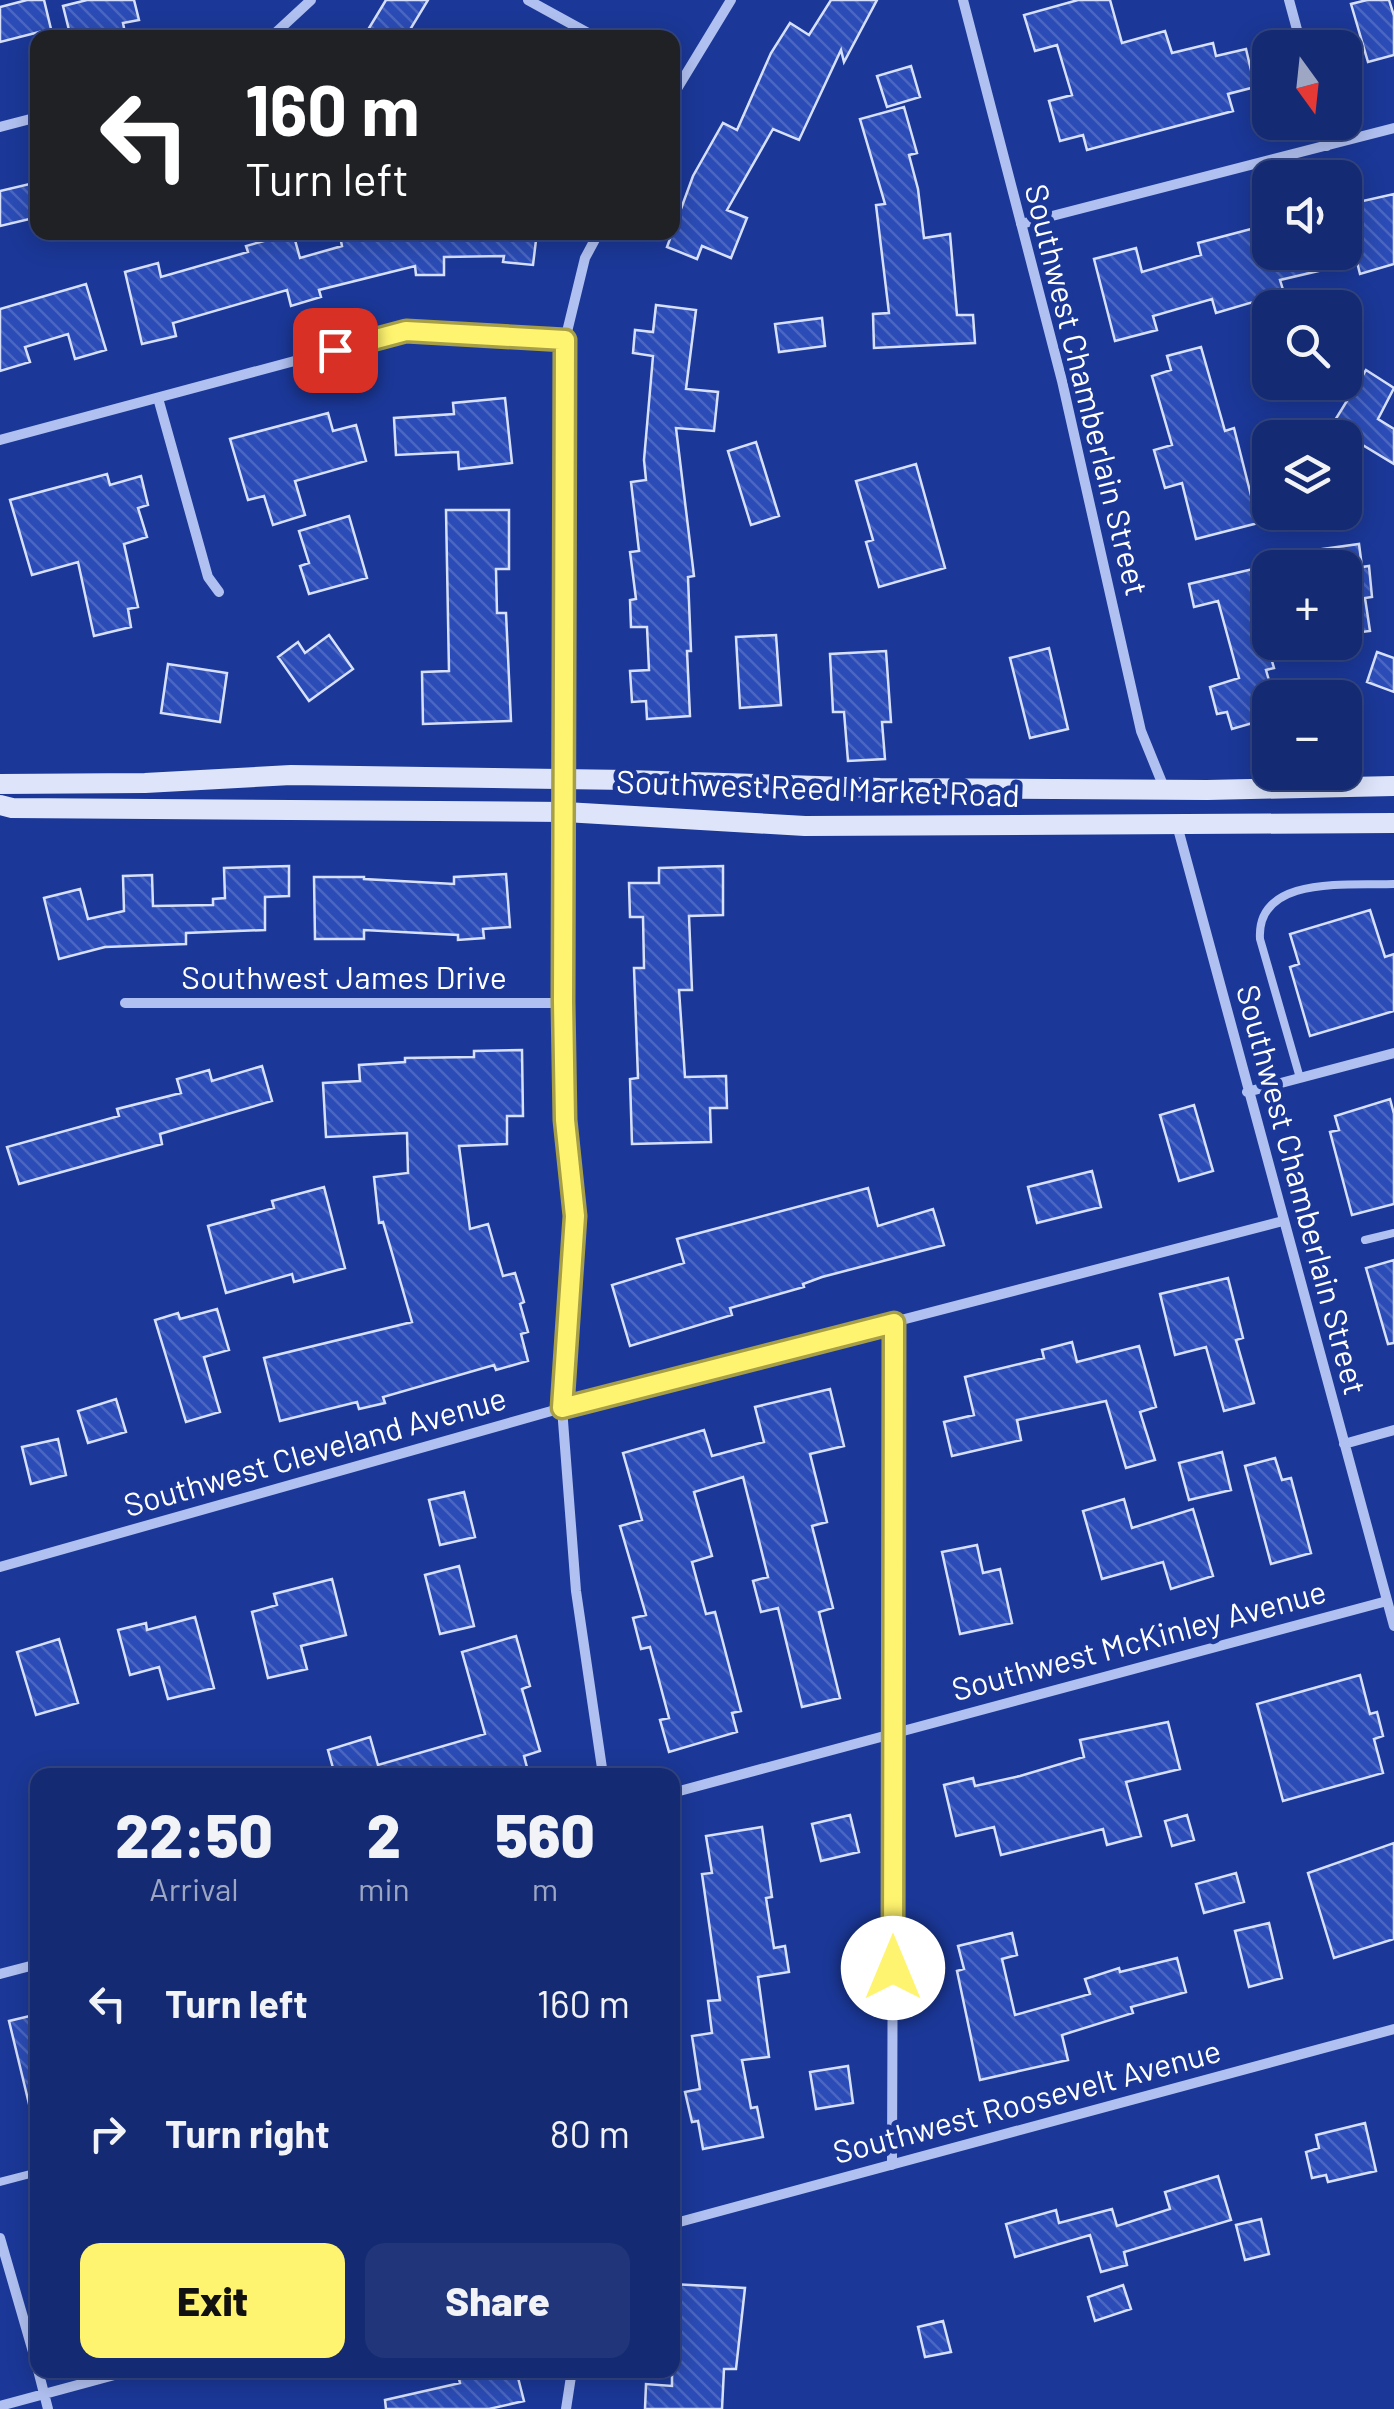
<!DOCTYPE html>
<meta charset="utf-8">
<style>
:root{--surface:#142a72;--page:#21367a;--text:#f1f3f6;--muted:#9da7c4;--line:#334684;--accent:#fff46f}
body{margin:0;font-family:Barlow,sans-serif;background:var(--page);color:var(--text);height:100vh;display:flex;flex-direction:column;font-size:38px;white-space:nowrap}
*{box-sizing:border-box;margin:0}
p{font-size:32px;color:var(--muted)}
.icon{flex:none;width:55px;height:55px;fill:none;stroke:currentColor;stroke-width:2;stroke-linecap:round;stroke-linejoin:round}
.map{position:relative;flex:1;overflow:hidden}
.panel{position:absolute;left:30px;top:1768px;width:650px;height:610px;display:flex;flex-direction:column;background:var(--surface);border-radius:20px;box-shadow:0 5px 25px #0003,0 0 0 2px var(--line)}
.panel>*{flex:none}
.top-card{position:absolute;left:30px;top:30px;width:650px;height:210px;border-radius:20px;box-shadow:0 5px 25px #0003,0 0 0 2px var(--line);background:#202124;color:#fff;overflow:hidden}
.needle{width:65px;rotate:165deg}
.fabs{position:absolute;left:1252px;top:30px;display:grid;gap:20px}
.fabs a{display:grid;place-items:center;width:110px;height:110px;border-radius:20px;background:var(--surface);box-shadow:0 5px 25px #0003,0 0 0 2px var(--line);font-size:50px}
.pin{position:absolute;display:grid;place-items:center;width:85px;height:85px;color:#fff;margin:-42px;border-radius:20px;box-shadow:0 5px 15px #0006}
.me{position:absolute;width:110px;margin:-55px;rotate:0deg;stroke-linejoin:round;filter:drop-shadow(0 0 8px #0008)}
.turn{display:flex;align-items:center;gap:35px;height:210px;padding:0 50px;font-size:45px}
.turn .icon{width:130px;height:130px;stroke-width:2.5}
.turn b{display:block;font-size:70px;line-height:85px}
.eta{display:flex;justify-content:space-evenly;align-items:center;height:170px;text-align:center}
.eta b{font-size:60px;font-weight:800;line-height:70px}
.primary-button{display:flex;gap:20px;margin-top:auto;padding:20px 50px}
.primary-button a{flex:1;height:115px;border-radius:20px;background:var(--accent);color:#111;font-size:40px;font-weight:800;line-height:115px;text-align:center}
.primary-button a+a{background:var(--page);color:var(--text)}
ul{padding:0;list-style:none}
li{display:flex;align-items:center;gap:30px;height:130px;padding:0 50px}
li div{flex:1}
li b{display:block;font-size:38px}
li em{font-style:normal}
.map>svg:first-child{display:block}
</style>
<div class="map">
<svg width="1394" height="2409" viewBox="0 0 1394 2409">
<defs>
<pattern id="building-back-hatch" width="6" height="6" patternUnits="userSpaceOnUse" patternTransform="scale(2.5)"><rect width="6" height="6" fill="#2b4cb6"/><path d="M-1 5l2 2M0 0l6 6M5-1l2 2" fill="none" stroke="#4b67c1"/></pattern>
</defs>
<rect width="100%" height="100%" fill="#1b3898"/>
<path fill="url(#building-back-hatch)" stroke="#d7e0fb" stroke-width="2.5" d="M27,0H44L51,29L0,42V7Z
M87,0H134L139,20L123,23L125,33L104,38H71L63,6Z
M386,0H428L405,38H363Z
M831,0H877L844,62L841,50L799,140L773,129L727,210L747,218L731,258L702,246L697,259L667,247L693,176L723,123L737,130L771,53L790,23L809,35Z
M1078,0H1110L1122,43L1165,31L1172,53L1213,43L1216,56L1246,49L1255,87L1228,94L1233,111L1087,150L1083,135L1060,141L1049,101L1072,95L1057,45L1035,51L1024,15Z
M1367,0H1389L1394,16V55L1368,62L1351,4Z
M911,66L920,97L887,107L877,76Z
M904,107L917,153L909,155L918,189L924,238L950,234L957,315H973L975,343L874,348L873,314L889,313L876,205L885,204L860,119Z
M38,182V217L0,226V191Z
M1394,194V264L1360,274L1357,262L1280,280L1284,293L1216,313L1212,299L1153,316L1157,330L1115,341L1094,259L1136,248L1142,272L1201,255L1198,243L1266,225L1270,252H1345V205Z
M339,232H537L533,265L503,262L504,256L444,257V275H416L415,266L319,290L321,297L291,306L287,290L173,323L176,336L142,344L125,272L158,263L161,277L248,252L246,246L293,233L300,258L342,246Z
M86,284L106,350L75,359L68,334L25,347L30,362L0,371V309Z
M656,305L696,310L686,389L718,392L714,431L676,428L694,576L688,577L691,651H687L690,716L647,719L646,701L632,702L630,671L649,670L647,627H631L630,600L636,599L630,552L639,551L631,482L646,480L644,460L653,356L633,353L635,330L653,332Z
M822,318L825,346L779,352L775,324Z
M1201,347L1225,431L1234,428L1258,523L1196,539L1182,483L1165,488L1154,450L1172,445L1152,376L1171,370L1167,356Z
M1366,370L1394,388L1378,419L1394,429V464L1351,438H1324Z
M505,398L512,463L459,469L458,452L396,455L394,418L454,414L453,403Z
M328,413L333,431L356,425L366,461L295,481L305,515L273,525L264,496L248,500L230,439Z
M756,442L779,516L751,525L728,451Z
M916,464L945,568L879,587L866,542L873,540L856,481Z
M107,474L110,485L141,476L148,505L138,508L147,537L124,544L138,607L128,609L131,627L94,636L78,562L32,575L10,500Z
M446,510H509V569H496L497,613H506L511,721L423,724L422,672L449,671Z
M349,516L367,578L309,594L300,566L309,563L299,531Z
M1359,544L1362,567L1369,566L1372,597L1365,598L1370,631L1345,634V568H1287L1286,554Z
M1253,569L1255,580L1270,577V610L1258,613L1274,668L1266,670L1274,698H1270V718L1232,729L1227,712L1217,714L1210,687L1239,678L1218,601L1194,607L1189,584Z
M329,635L353,669L309,701L278,657L298,642L305,653Z
M776,635L781,705L740,708L736,637Z
M1049,648L1068,729L1030,738L1010,658Z
M886,651L891,722H882L885,759L848,761L844,712H833L830,654Z
M1377,652L1394,658V692L1367,682Z
M168,664L227,673L220,722L161,713Z
M289,866V896L265,897V930L186,933V944L105,947L59,959L44,898L80,889L88,919L124,911L123,876L152,875L153,906L213,905V899L225,898L224,868Z
M723,866V915L689,916L692,990H679L685,1077L726,1076L727,1108H710L711,1142L632,1144L630,1079L638,1078L634,968H644L643,917H630L629,883H659V868Z
M506,874L510,927L483,929L484,938L458,940V935L364,930V939H315L314,877H364V879L454,884V877Z
M1370,910L1385,957L1394,954V1011L1310,1036L1290,967L1299,964L1290,934Z
M522,1050L523,1116H507V1144L459,1146L470,1229L488,1224L503,1276L515,1273L524,1302L520,1304L528,1332L521,1334L528,1361L496,1370L494,1365L383,1397L385,1403L359,1409L357,1402L280,1421L264,1358L412,1322L383,1222L379,1223L374,1177L408,1173L407,1133L326,1137L323,1083L360,1081L359,1065L405,1062V1058L474,1057V1051Z
M262,1066L272,1101L160,1134L162,1144L19,1184L7,1147L119,1116L117,1109L181,1093L177,1079L209,1070L212,1081Z
M1390,1099L1394,1114V1204L1352,1215L1330,1132L1339,1130L1335,1116Z
M1194,1105L1213,1171L1179,1181L1160,1115Z
M1092,1171L1101,1207L1037,1223L1028,1187Z
M324,1187L345,1268L294,1282L292,1274L226,1293L208,1226L274,1208L272,1201Z
M868,1188L878,1226L933,1209L944,1245L822,1277L803,1284L804,1287L730,1308L732,1315L630,1346L612,1285L684,1263L677,1239Z
M1394,1260V1343L1388,1344L1366,1268Z
M1228,1278L1243,1338L1236,1340L1254,1403L1224,1411L1206,1347L1175,1355L1160,1294Z
M217,1309L229,1350L204,1357L220,1412L186,1422L155,1320L178,1313L180,1319Z
M1072,1342L1077,1362L1139,1346L1156,1407L1140,1412L1155,1460L1126,1468L1106,1401L1017,1420L1021,1440L952,1456L944,1422L974,1415L965,1377L1044,1358L1042,1350Z
M830,1389L844,1446L810,1454L827,1522L812,1526L833,1608L819,1612L840,1698L802,1707L778,1608L761,1612L753,1581L768,1577L743,1477L694,1492L712,1556L692,1562L706,1614L715,1612L741,1711L732,1713L737,1732L669,1752L660,1720L669,1718L650,1647L641,1649L633,1618L646,1615L620,1526L642,1520L623,1453L704,1430L712,1456L764,1442L755,1407Z
M116,1399L126,1432L88,1443L78,1411Z
M58,1439L66,1475L31,1484L22,1447Z
M1222,1452L1231,1490L1189,1500L1179,1463Z
M1275,1458L1282,1480L1291,1478L1311,1553L1271,1564L1245,1466Z
M464,1492L475,1537L440,1545L429,1500Z
M1124,1499L1132,1528L1193,1509L1213,1576L1171,1589L1163,1562L1102,1579L1083,1511Z
M977,1545L983,1573L1000,1569L1012,1623L960,1634L942,1552Z
M459,1566L474,1626L440,1634L425,1575Z
M332,1579L346,1635L301,1646L307,1669L268,1678L252,1612L277,1605L274,1594Z
M195,1617L214,1688L168,1699L159,1667L130,1675L118,1630L146,1623L147,1630Z
M516,1636L530,1686L522,1689L540,1751L524,1756L528,1771L515,1775H335L328,1750L370,1737L378,1765L485,1734L462,1652Z
M59,1639L78,1703L36,1715L17,1652Z
M1360,1675L1370,1714L1377,1712L1383,1736L1374,1739L1383,1773L1283,1801L1257,1704Z
M1168,1722L1180,1769L1126,1782L1141,1836L1107,1845L1103,1829L1001,1855L994,1827L956,1836L944,1785L973,1778L975,1786L1020,1776L1084,1757L1080,1740Z
M850,1815L859,1852L821,1861L812,1824Z
M1187,1815L1194,1840L1172,1846L1165,1821Z
M762,1827L772,1897L766,1898L774,1948L785,1946L789,1972L758,1977L769,2057L742,2060L751,2108L757,2107L763,2137L703,2149L698,2121L692,2122L685,2092L700,2089L692,2036L712,2033L708,2001L720,2000L702,1874L712,1873L706,1836Z
M1394,1843V1939L1334,1958L1308,1873Z
M1236,1873L1244,1902L1204,1913L1196,1884Z
M1269,1923L1282,1978L1249,1987L1235,1931Z
M1012,1933L1017,1955L1002,1959L1015,2015L1090,1994L1085,1979L1119,1968L1120,1972L1177,1958L1186,1992L1131,2007L1133,2013L1062,2035L1068,2060L980,2080L957,1971L964,1969L958,1946Z
M38,2014V2103L29,2104L9,2021Z
M848,2066L853,2103L816,2109L810,2072Z
M1365,2123L1376,2171L1328,2182L1326,2175L1312,2178L1306,2152L1319,2148L1316,2135Z
M1218,2176L1231,2220L1124,2252L1127,2265L1101,2272L1090,2235L1015,2257L1006,2224L1056,2210L1059,2223L1112,2209L1117,2226L1170,2209L1165,2192Z
M1261,2219L1269,2254L1245,2260L1236,2225Z
M672,2284L745,2288L736,2369H724L722,2409H645L646,2384L672,2386Z
M1123,2285L1131,2309L1095,2321L1088,2297Z
M943,2321L951,2352L925,2357L918,2327Z
M478,2370H516L524,2401L489,2409H386L385,2400L460,2383L458,2375Z"/>
<g fill="none" stroke-linecap="round" stroke-linejoin="round">
<path stroke="#b0c0f0" stroke-width="8" d="M1300,1078L1260,939C1256,874 1351,886 1394,884
M1365,1240L1394,1233
M0,2182L38,2172"/>
<path stroke="#b0c0f0" stroke-width="10" d="M528,0L597,38
M963,0L1062,381L1141,731L1165,790
M1289,0L1302,48
M270,38L311,0
M672,97L731,0
M1321,122L1327,146
M0,127L38,117
M1021,224L1394,128
M599,232L585,258L565,340L563,1003L565,1120L575,1216L562,1408L576,1591L603,1775
M158,398L208,577L219,592
M0,440L406,331L565,340
M1177,825L1394,1626
M125,1003H563
M1247,1092L1394,1053
M1344,1444L1394,1430
M0,1567L562,1408L1283,1221
M672,1793L1387,1601
M0,1974L38,1964
M892,2165L895,1323
M672,2224L1394,2029
M0,2238L38,2369
M38,2370L48,2409
M0,2406L133,2370
M566,2409L572,2370"/>
<path stroke="#dee5fb" stroke-width="20" d="M0,784L145,783L291,775L628,780L880,788L1207,790L1394,786
M0,805L12,808L565,812L805,826L1394,823"/>
</g>
<g fill="none" stroke-linecap="round" stroke-linejoin="round">
<defs>
<path id="route" d="M335,350L406,331L565,340L563,1002L565,1120L575,1216L562,1408L894,1323L893,1968"/>
</defs>
<use href="#route" stroke="#a69f48" stroke-width="25"/>
<use href="#route" stroke="#fff46f" stroke-width="18"/>
</g>
<g text-anchor="middle" stroke-width="10" stroke-linejoin="round" paint-order="stroke">
<g font-size="32" fill="#fff" stroke="#1b3898">
<text transform="translate(1086 390) rotate(76)" y="11">Southwest Chamberlain Street</text>
<text transform="translate(818 789) rotate(2)" y="11">Southwest Reed Market Road</text>
<text x="344" y="989">Southwest James Drive</text>
<text transform="translate(1301 1190) rotate(75)" y="11">Southwest Chamberlain Street</text>
<text transform="translate(315 1452) rotate(-16)" y="11">Southwest Cleveland Avenue</text>
<text transform="translate(1139 1641) rotate(-15)" y="11">Southwest McKinley Avenue</text>
<text transform="translate(1027 2102) rotate(-15)" y="11">Southwest Roosevelt Avenue</text>
</g>
</g>
</svg>
<div class="fabs">
<a><svg class="needle" viewBox="-14 -14 28 28"><path d="M0-13l5 13h-10z" fill="#e53935"/><path d="M0 13l5-13h-10z" fill="#9da7c4"/></svg></a>
<a><svg class="icon" aria-label="sound" viewBox="0 0 24 24"><path d="M4 9h4l5-4v14l-5-4H4zM17 9q2 3 0 6"/></svg></a>
<a><svg class="icon" aria-label="search" viewBox="0 0 24 24"><circle cx="10" cy="10" r="6"/><path d="M15 15l6 6"/></svg></a>
<a><svg class="icon" aria-label="layers" viewBox="0 0 24 24"><path d="M12 4l9 5-9 5-9-5zM3 14l9 5 9-5"/></svg></a>
<a>+</a>
<a>−</a>
</div>
<div class="pin" style="left:335px;top:350px;background:#d93025"><svg class="icon" aria-label="arrive" viewBox="0 0 24 24"><path d="M6 21V4h12l-3 4 3 4H6"/></svg></div>
<svg class="me" style="left:893px;top:1968px" viewBox="-20 -20 40 40"><circle r="19" fill="#fff"/><path d="M0-13L10 11 0 6-10 11z" fill="#fff46f"/></svg>
<div class="top-card">
<div class="turn"><svg class="icon" aria-label="left" viewBox="0 0 24 24"><path d="M17 20v-9H6M10 6l-5 5 5 5"/></svg><div><b>160 m</b>Turn left</div></div>
</div>
<section class="panel">
<div class="eta">
<div><b>22:50</b><p>Arrival</p></div>
<div><b>2</b><p>min</p></div>
<div><b>560</b><p>m</p></div>
</div>
<ul>
<li><svg class="icon" aria-label="left" viewBox="0 0 24 24"><path d="M17 20v-9H6M10 6l-5 5 5 5"/></svg><div><b>Turn left</b></div><em>160 m</em></li>
<li><svg class="icon" aria-label="right" viewBox="0 0 24 24"><path d="M7 20v-9h11M14 6l5 5-5 5"/></svg><div><b>Turn right</b></div><em>80 m</em></li>
</ul>
<div class="primary-button"><a>Exit</a><a>Share</a></div>
</section>
</div>
